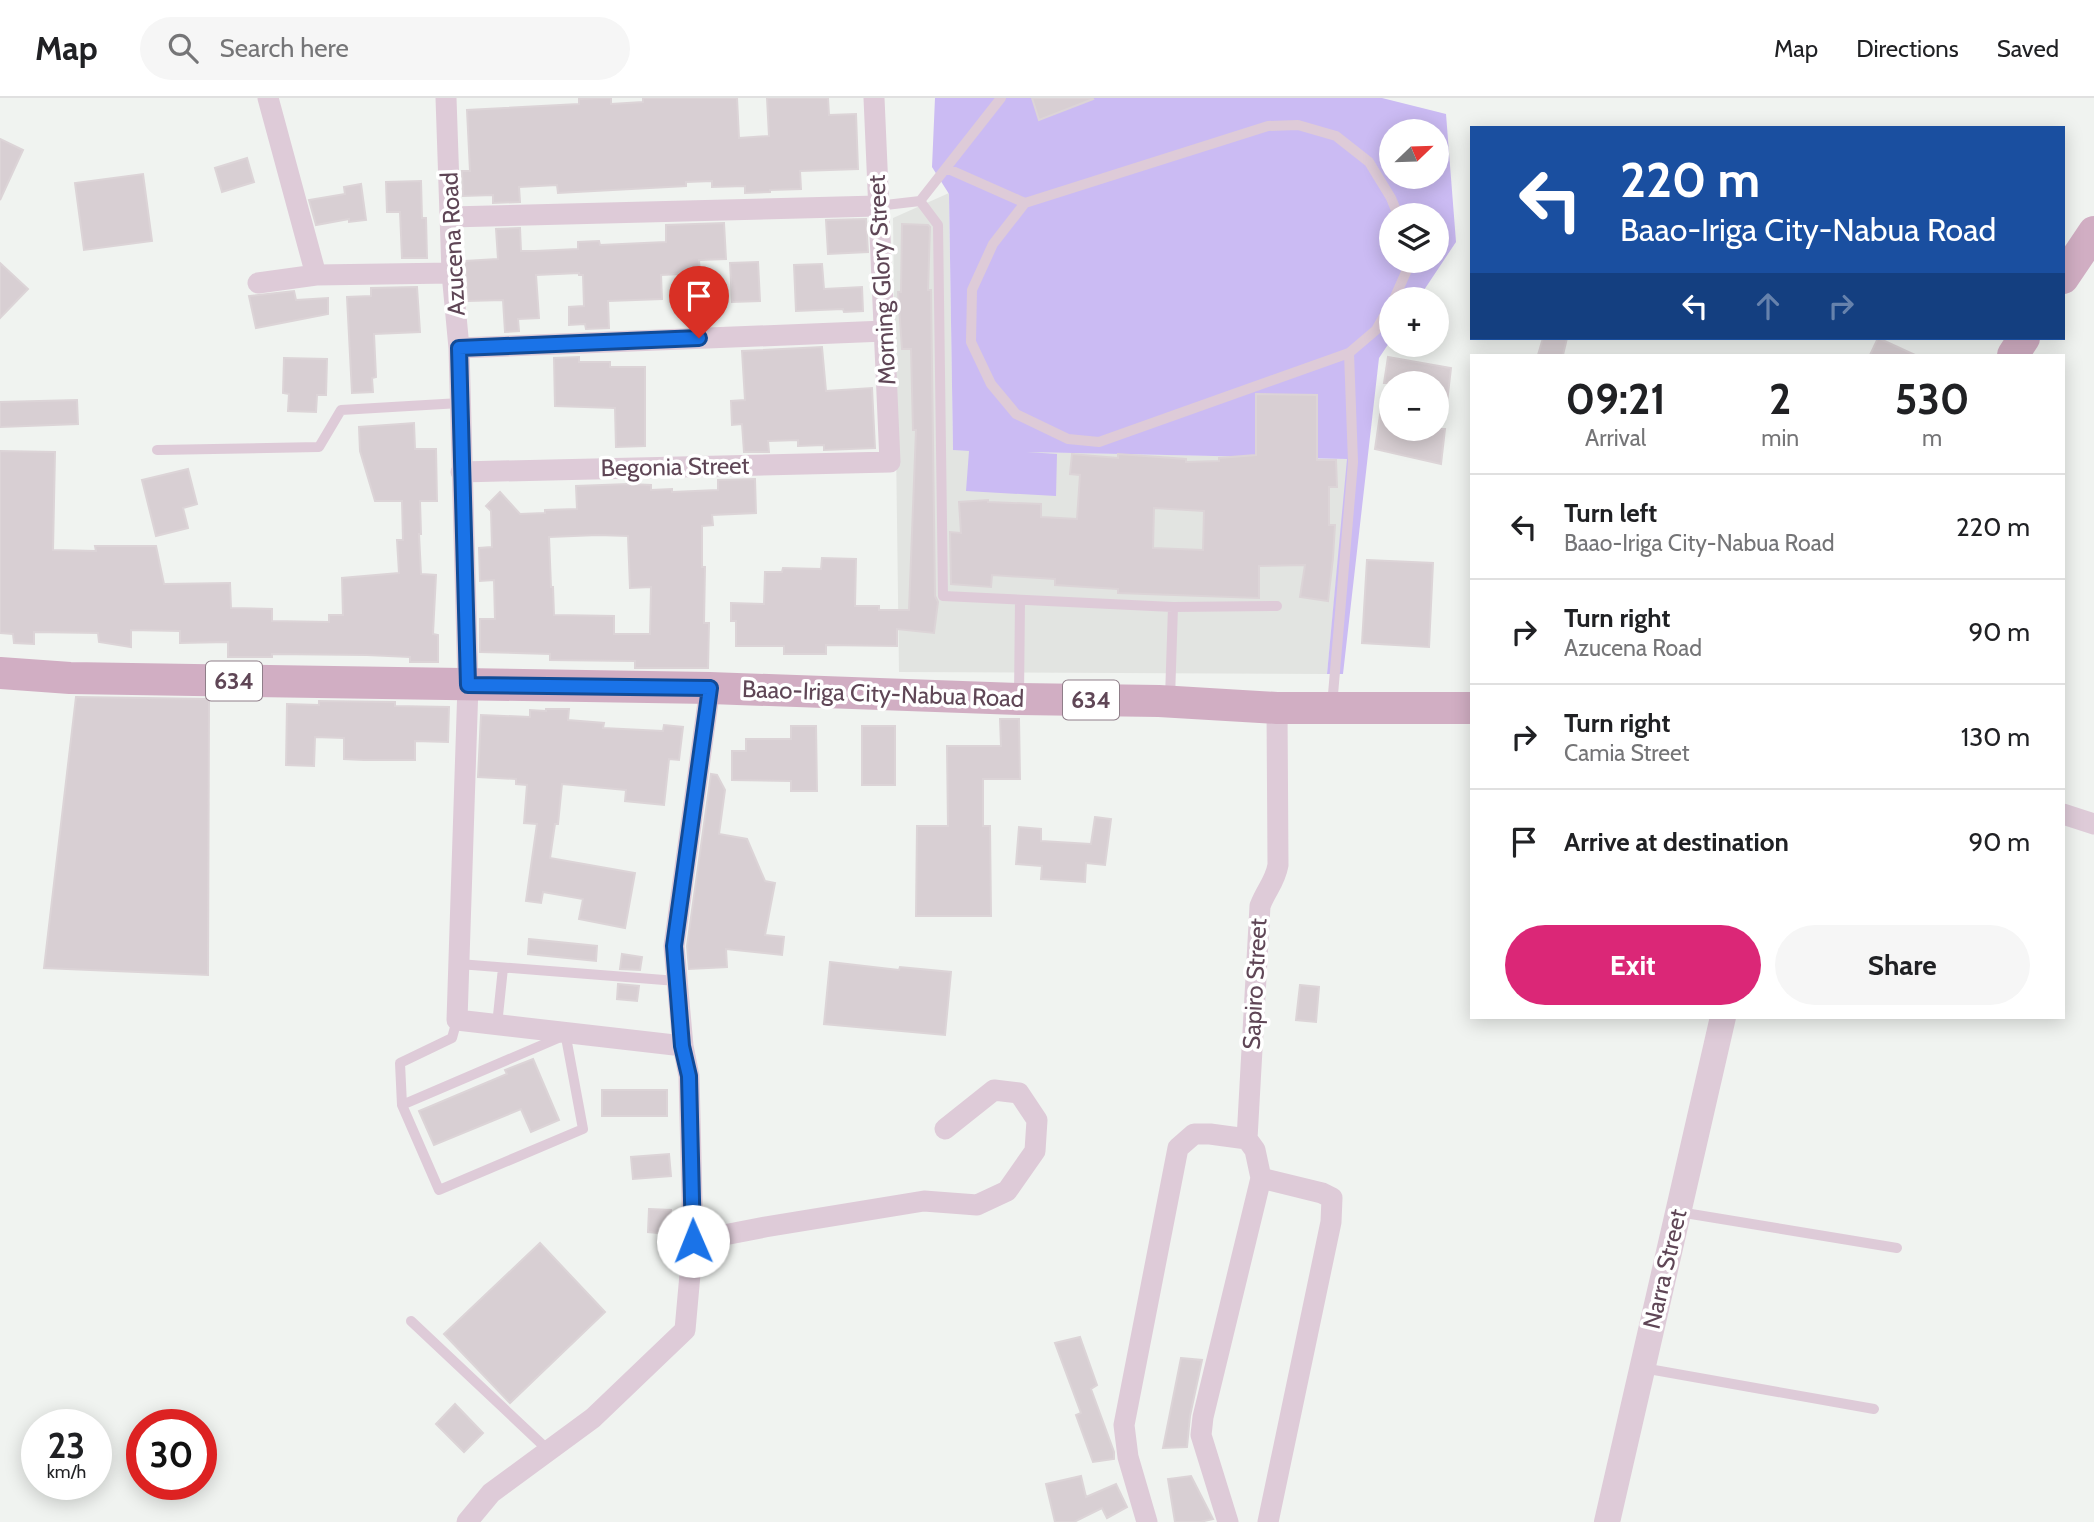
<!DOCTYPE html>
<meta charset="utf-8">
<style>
:root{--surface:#fff;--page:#f6f6f6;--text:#202124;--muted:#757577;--line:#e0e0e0;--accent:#db2777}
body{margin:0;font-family:Cabin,sans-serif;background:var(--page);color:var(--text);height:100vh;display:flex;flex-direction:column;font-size:26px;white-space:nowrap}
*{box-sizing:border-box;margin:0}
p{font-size:23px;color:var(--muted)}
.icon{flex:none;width:38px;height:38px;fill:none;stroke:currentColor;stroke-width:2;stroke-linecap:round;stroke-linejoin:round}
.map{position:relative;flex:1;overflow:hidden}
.panel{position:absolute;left:1470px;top:256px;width:595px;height:665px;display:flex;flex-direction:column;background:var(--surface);border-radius:0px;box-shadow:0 4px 18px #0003}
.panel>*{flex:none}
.banner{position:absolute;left:1470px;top:28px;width:595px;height:214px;border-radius:0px;box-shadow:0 4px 18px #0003;background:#1a4fa0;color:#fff;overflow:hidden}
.needle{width:46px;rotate:67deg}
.buttons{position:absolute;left:1379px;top:21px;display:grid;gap:14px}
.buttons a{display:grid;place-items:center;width:70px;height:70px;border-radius:50%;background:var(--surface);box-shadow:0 4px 18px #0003;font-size:35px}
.speed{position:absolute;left:21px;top:1311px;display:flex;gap:14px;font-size:35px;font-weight:700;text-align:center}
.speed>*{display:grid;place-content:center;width:91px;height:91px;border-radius:50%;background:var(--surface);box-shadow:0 4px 18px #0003;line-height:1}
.speed small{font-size:18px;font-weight:400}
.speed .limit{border:10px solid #d22;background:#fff;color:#111}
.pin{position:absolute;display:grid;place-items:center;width:60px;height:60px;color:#fff;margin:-72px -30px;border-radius:50% 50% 50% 0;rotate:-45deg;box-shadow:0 0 7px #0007}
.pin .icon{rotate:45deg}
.me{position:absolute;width:77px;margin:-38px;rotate:359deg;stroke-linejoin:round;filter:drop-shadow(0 0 5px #0008)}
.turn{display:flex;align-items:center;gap:24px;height:147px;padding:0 35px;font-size:32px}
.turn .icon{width:91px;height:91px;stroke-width:2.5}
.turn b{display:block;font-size:49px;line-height:60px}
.lanes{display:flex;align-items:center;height:66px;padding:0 35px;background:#0003;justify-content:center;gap:35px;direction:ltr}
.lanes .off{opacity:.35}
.eta{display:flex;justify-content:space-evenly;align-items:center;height:119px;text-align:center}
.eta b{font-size:42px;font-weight:800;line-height:49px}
.cta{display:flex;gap:14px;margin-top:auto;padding:14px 35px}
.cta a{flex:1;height:80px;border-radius:42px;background:var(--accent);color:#fff;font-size:28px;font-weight:800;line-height:80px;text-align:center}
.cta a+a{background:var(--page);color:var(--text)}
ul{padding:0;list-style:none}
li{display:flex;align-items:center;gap:21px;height:105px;padding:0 35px;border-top:2px solid var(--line)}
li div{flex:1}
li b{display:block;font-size:26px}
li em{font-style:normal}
header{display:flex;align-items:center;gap:42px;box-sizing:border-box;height:98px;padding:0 35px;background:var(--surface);border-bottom:2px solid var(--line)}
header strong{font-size:33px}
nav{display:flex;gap:38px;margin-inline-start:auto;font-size:24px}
.search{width:490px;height:63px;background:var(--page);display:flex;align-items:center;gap:18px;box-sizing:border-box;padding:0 24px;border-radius:38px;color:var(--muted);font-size:26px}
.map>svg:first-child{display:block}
</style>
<header>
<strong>Map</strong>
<div class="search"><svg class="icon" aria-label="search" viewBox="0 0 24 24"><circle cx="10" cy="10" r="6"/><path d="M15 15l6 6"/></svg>Search here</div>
<nav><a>Map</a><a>Directions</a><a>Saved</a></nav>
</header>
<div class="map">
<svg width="2094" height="1424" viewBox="0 0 2094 1424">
<rect width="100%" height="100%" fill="#f0f3f0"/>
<path fill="#e2e4e1" d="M949,95L953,352L1348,361L1327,576L899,574L893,120Z"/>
<path fill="#cbbbf3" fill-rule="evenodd" d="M935,0H1382L1446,16L1456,144L1418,201H1391V242L1379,260L1343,576H1327L1347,361L1027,354L1057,356L1056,398L966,393L969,353L953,352L949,96L932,69ZM1391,33H1437V79H1391ZM1391,117H1437V163H1391Z"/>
<path fill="#d8cfd3" stroke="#dcd4d7" stroke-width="2" fill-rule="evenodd" d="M599,0H611V6L643,4V0H737L739,40L769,38L767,0H828L829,17L856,16L858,71L800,73L801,91L770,92V94L745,95V88L712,89V83L686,84V88L558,95L557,87L519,89L520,104L493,105V97L463,98L462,73H470L467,12L579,6V1Z
M1032,0H1092L1093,1L1039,22Z
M0,41L23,52L0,102Z
M247,60L254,84L222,94L215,70Z
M143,76L152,143L84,152L75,85Z
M421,83L422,120H426L427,160H402L400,114H387L386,84Z
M361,86L366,122L349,124V121L316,127L309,102L345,96L344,89Z
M866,121L868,154L828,156L826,122Z
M724,125L726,161L699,162L700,175L661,177L662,201L608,203L609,230L586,231L585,226L569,227V209L584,208L583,177H579V175L536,177L539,220L518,221L519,233L505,234L503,202L468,203L465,163L498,161L496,131L520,130L521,153H535L578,151V144L599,143L600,147L666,144V127Z
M902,126L928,127L930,129L928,192H931L935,498L938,504L934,535L897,531V548L826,547V556H784V548H736V523H731V505L764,506L765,474H782L783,470L821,471L822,460L856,461L855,508H879V512H909L916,332H913L911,251H902L898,194H901Z
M758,164L760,203L732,204L730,165Z
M0,165L28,191L0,220Z
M822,166L824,191L862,189L863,213L844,214L843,211L796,213L794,167Z
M417,189L420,234L374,236L376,279L372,280L373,294L352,295L347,199L371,198V190Z
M294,193L296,202L328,200V216L256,230L249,198Z
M1543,240H1567L1563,257H1538Z
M1878,240L1915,257H1870Z
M822,249L826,293L872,290L875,350L824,352V347L798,348V342L768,343L769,354H744L742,326L732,327L731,303L745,302L742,253Z
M579,259V264H610V269H645V348L616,349L615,310L555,308L554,260Z
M1388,259L1451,270L1446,313L1437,312V285H1384Z
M284,260L327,261L326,297H317L316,314L288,313L289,296L283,295Z
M1256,296L1317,297V362H1336L1337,389H1329V427H1335L1333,460L1328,503L1300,499L1305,467L1259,468V500L1118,495V491L1055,487V481L992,477L991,489L951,486L950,434L961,435L959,404L988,402V404L1041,406V419L1077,421L1080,377L1070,376L1072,356L1118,360V356L1186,361V364L1219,363V360L1256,357ZM1154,410L1204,413L1203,452L1153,450Z
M1383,296L1391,297V331H1445L1441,366L1375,351Z
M77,302L78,326L0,329V304Z
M414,325L415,351H436L437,403H420L421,436H419L421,476L436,477L433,536L438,537V564H410V559L367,557L272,556V559H228V544L180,545V533L131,532V549L99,544L98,535L34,534V546L14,545L13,536L0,535V353L55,354L53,452L96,453L95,448H156L164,486L230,485L231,510L272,511V523L329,524V517H343L342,480L399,475L397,442H403L402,403H375L360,353L359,329Z
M188,371L197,406L183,410L188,430L156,438L142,382Z
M755,381L756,415L712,417L713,427L702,428V469H705L704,525H709L708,570H635V563L550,562V556L480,554V521H495L494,482L480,483L479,450L492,449L491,413L486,408L500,394L520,416L545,415V412L577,411L576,388L629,386L651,387V392L672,391V394L718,392V382ZM598,437L628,438L630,490L651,489L650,536H614V518L554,517L553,489H551L549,439Z
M1367,462L1433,465L1429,549L1362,545Z
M76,599L209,601L208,877L44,870Z
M319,603L395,604V608L449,609L448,644L415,643V662H364L344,661V640L315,639L314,668L286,667L287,606L319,607Z
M546,611H569L568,622L604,625L603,630L663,633L664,627L683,629L679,662L669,661L664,707L625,703L626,692L562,686L558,726H555L550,760L635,775L625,830L579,821L583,801L543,794L541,805L526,803L537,726L524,725L527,687L516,686V681L478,679L481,617L530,619V612L546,613Z
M1000,621H1019L1020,681H983V728H990L991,818H916L917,728H948L947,648H1001Z
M791,628H816L817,693H791V683L732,682V653H746V641H791Z
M862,628H895V687H862Z
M711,676L717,677L725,692L719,736L747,741L765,783L775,785L765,837L784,839L782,857L726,851L727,869L689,871L687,848Z
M1095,719L1111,721L1105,767L1086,765L1085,784L1041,781L1042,768L1016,766L1019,729L1041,731V743L1091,746Z
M529,841L597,848L596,863L528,856Z
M622,856L642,859L640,872L620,871Z
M830,864L899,872L900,869L951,874L945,937L824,926Z
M618,886L639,888L637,903L617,901Z
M1300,887L1319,889L1316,924L1296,922Z
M533,961L559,1022L531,1034L521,1011L434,1047L419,1013L507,976L505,972Z
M602,992H667V1018H602Z
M669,1056L671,1078L633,1081L631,1059Z
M649,1111L671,1112L669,1136L648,1134Z
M540,1145L605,1214L510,1305L444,1236Z
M1080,1239L1097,1287L1091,1291L1114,1354V1361L1093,1364L1076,1317L1081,1315L1055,1245Z
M1181,1260L1202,1262L1190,1318L1187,1349L1163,1350Z
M455,1306L483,1335L464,1354L436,1326Z
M1081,1378L1086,1399L1116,1386L1127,1409L1107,1420L1102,1410L1074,1424H1055L1046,1386Z
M1191,1378L1213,1421L1200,1424H1175L1168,1381Z"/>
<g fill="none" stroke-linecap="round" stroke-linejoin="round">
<path stroke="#decbd8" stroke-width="10" d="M946,70L1025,105
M920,103L1001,0
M877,108L920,103L938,127L943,498L1173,509L1277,508
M1394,201L1407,172V163
M1391,206L1376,232L1349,255L1099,344L1068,341L1016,316L991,286L971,244L972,192L993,146L1025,105L1268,28L1298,27L1336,38L1369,64L1391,100L1398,117
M157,352L319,349L341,312L460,305
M1019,598L1020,503
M1170,600L1173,509
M1332,608L1353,364L1349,255
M459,866L677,883
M457,922L452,940L400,965L402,1007L439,1092L583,1031L565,934
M497,927L503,870
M402,1007L563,938
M1679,1114L1897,1150
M411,1223L548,1352
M1643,1270L1874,1311"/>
<path stroke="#decbd8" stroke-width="21" d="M268,0L316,177
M446,0L452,175L459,250L468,587L457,922L683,948
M450,119L877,108
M258,185L316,177L452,175
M459,250L885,233
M461,374L890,364L874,0
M2063,716L2094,726
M1247,1041L1260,808C1266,792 1275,784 1278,767L1277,610
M1261,1080L1322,1095L1332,1100L1331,1124L1268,1424
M693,1143L765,1129L924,1103L977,1107L1007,1093L1035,1053L1037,1022L1019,995L994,992L945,1031
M467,1424L491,1395L593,1320L685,1232L693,1143L689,978L683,948L674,848L710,590
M1147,1424L1128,1359L1124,1327L1178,1050L1194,1036H1210L1247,1041L1255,1052L1261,1080L1203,1319L1201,1337L1228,1424"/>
<path stroke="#decbd8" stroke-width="26" d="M1607,1424L1723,919"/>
<path stroke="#d1aec3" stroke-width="32" d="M2063,180L2094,134
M2013,257L2024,240
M0,575L70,580L710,590L1019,601L1159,603L1277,610H1472"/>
</g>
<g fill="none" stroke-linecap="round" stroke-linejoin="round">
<defs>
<path id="route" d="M693,1143L689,978L682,948L674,848L710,590L468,587L459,250L699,240"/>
</defs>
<use href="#route" stroke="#114b97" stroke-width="18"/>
<use href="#route" stroke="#1a73e8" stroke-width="12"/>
</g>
<g text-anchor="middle" stroke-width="7" stroke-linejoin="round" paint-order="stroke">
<g fill="#fff" stroke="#8f7e89" stroke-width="2">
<rect x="206" y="563.5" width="56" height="39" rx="5"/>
<rect x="1063" y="582.5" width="56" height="39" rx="5"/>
</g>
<g font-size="23" font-weight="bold" fill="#5f4656">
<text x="234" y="591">634</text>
<text x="1091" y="610">634</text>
</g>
<g font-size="24" fill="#5f4656" stroke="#fff">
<text transform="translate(453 146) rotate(-93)" y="8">Azucena Road</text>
<text transform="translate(882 182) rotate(-93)" y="8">Morning Glory Street</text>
<text transform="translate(675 369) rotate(-1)" y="8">Begonia Street</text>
<text transform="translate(883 596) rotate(2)" y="8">Baao-Iriga City-Nabua Road</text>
<text transform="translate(1255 886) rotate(-87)" y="8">Sapiro Street</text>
<text transform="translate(1665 1171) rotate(-77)" y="8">Narra Street</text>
</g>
</g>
</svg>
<div class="buttons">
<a><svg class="needle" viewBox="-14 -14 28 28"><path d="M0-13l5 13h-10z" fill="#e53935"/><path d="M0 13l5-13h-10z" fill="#757577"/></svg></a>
<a><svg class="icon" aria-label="layers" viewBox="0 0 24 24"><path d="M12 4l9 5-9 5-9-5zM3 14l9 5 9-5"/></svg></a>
<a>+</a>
<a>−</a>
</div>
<div class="speed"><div>23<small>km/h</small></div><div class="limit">30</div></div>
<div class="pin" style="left:699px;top:240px;background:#d93025"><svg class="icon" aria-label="arrive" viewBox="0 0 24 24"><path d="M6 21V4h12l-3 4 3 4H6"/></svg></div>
<svg class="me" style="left:693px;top:1143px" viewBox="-20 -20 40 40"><circle r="19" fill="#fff"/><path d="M0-13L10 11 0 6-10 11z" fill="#1a73e8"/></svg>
<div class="banner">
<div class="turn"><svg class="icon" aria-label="left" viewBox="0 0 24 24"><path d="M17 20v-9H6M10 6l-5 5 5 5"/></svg><div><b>220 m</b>Baao-Iriga City-Nabua Road</div></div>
<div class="lanes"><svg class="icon" aria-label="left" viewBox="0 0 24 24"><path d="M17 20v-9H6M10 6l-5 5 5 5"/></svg><svg class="icon off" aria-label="ahead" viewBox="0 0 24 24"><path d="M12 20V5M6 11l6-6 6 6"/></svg><svg class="icon off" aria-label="right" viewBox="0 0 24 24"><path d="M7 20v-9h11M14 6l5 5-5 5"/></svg></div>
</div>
<section class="panel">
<div class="eta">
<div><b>09:21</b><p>Arrival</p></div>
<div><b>2</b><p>min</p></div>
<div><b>530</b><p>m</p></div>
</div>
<ul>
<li><svg class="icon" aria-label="left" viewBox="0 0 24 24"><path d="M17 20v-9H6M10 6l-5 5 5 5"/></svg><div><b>Turn left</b><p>Baao-Iriga City-Nabua Road</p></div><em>220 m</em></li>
<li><svg class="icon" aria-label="right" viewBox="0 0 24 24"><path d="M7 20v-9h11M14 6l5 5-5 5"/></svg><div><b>Turn right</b><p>Azucena Road</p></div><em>90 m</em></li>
<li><svg class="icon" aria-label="right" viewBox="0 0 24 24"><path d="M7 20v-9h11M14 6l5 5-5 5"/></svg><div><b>Turn right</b><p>Camia Street</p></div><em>130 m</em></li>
<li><svg class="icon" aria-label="arrive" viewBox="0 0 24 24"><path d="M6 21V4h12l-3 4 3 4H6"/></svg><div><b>Arrive at destination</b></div><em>90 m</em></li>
</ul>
<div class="cta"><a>Exit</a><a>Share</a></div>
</section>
</div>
